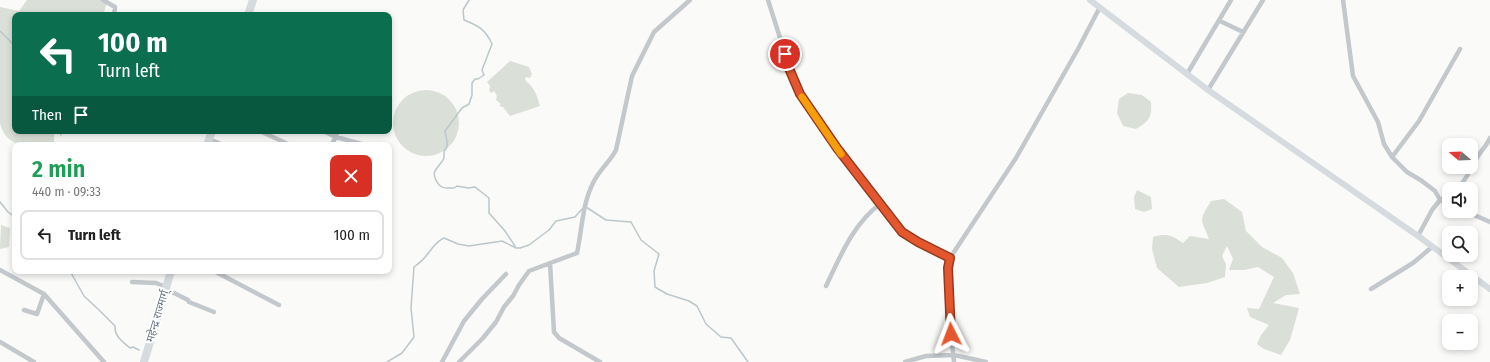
<!DOCTYPE html>
<meta charset="utf-8">
<style>
:root{--surface:#fff;--page:#f2f2f2;--text:#222;--muted:#767676;--line:#e0e0e0}
body{margin:0;font-family:"Fira Sans Condensed","Noto Sans Devanagari",sans-serif;background:var(--page);color:var(--text);height:100vh;display:flex;flex-direction:column;font-size:15px;white-space:nowrap}
*{box-sizing:border-box;margin:0}
p{font-size:13px;color:var(--muted)}
.icon{flex:none;width:22px;height:22px;fill:none;stroke:currentColor;stroke-width:2;stroke-linecap:round;stroke-linejoin:round}
.map{position:relative;flex:1;overflow:hidden}
.sheet{position:absolute;left:12px;top:142px;width:380px;height:132px;display:flex;flex-direction:column;background:var(--surface);border-radius:8px;box-shadow:0 2px 6px #0003}
.sheet>*{flex:none}
.top-card{position:absolute;left:12px;top:12px;width:380px;height:122px;border-radius:8px;box-shadow:0 2px 6px #0003;background:#0b6e4f;color:#fff;overflow:hidden}
.needle{width:26px;rotate:289deg}
.tools{position:absolute;left:1442px;top:138px;display:grid;gap:8px}
.tools a{display:grid;place-items:center;width:36px;height:36px;border-radius:8px;background:var(--surface);box-shadow:0 2px 6px #0003;font-size:20px}
.pin{position:absolute;display:grid;place-items:center;width:34px;height:34px;color:#fff;margin:-17px;border:2px solid #fff;border-radius:50%;box-shadow:0 1px 4px #0007}
.me{position:absolute;width:44px;margin:-22px;rotate:357deg;stroke-linejoin:round;filter:drop-shadow(0 0 3px #0008)}
.turn{display:flex;align-items:center;gap:14px;height:84px;padding:0 20px;font-size:18px}
.turn .icon{width:52px;height:52px;stroke-width:2.5}
.turn b{display:block;font-size:28px;line-height:34px}
.then{display:flex;align-items:center;height:38px;padding:0 20px;background:#0003;gap:8px;font-size:15px}
.round{display:grid;place-items:center;flex:none;width:42px;height:42px;border-radius:8px;background:var(--page)}
.headline{display:flex;align-items:center;justify-content:space-between;height:68px;padding:0 20px}
h1{font-size:24px;font-weight:600;line-height:30px;color:#1e9e55}
ul{padding:0;list-style:none}
li{display:flex;align-items:center;gap:12px;height:50px;margin:0 8px 6px;padding:0 12px;border:2px solid var(--line);border-radius:8px}
li div{flex:1}
li b{display:block;font-size:15px}
li em{font-style:normal}
.map>svg:first-child{display:block}
</style>
<div class="map">
<svg width="1490" height="362" viewBox="0 0 1490 362">
<rect width="100%" height="100%" fill="#fafaf8"/>
<path fill="#dadfd7" d="M27,0H108L103,15H15V131H54V145C31,145 7,151 0,123V7L19,11Z
M510,61L529,67L532,74L530,78L526,77L525,80C534,87 537,95 540,106L510,116L503,107L499,106L501,104L496,100L497,96L494,91L492,93L489,91L490,86L487,82Z
M393 123a33 33 0 1 1 66 0a33 33 0 1 1-66 0Z
M1128,93L1142,95L1151,102C1152,117 1150,121 1136,129L1123,126L1117,113L1119,99Z
M1137,190L1151,197L1152,209L1144,212L1135,209L1134,197Z
M1224,199L1242,212L1246,231L1262,247L1282,258L1293,273L1300,294L1286,295L1273,303L1299,308L1290,340L1281,355L1264,349L1257,344L1261,335L1269,325L1250,317L1247,308L1259,309L1274,277L1258,267L1244,270H1229L1233,259L1227,246L1222,256L1226,264L1225,277L1207,283L1179,287L1157,268L1152,249L1153,237C1167,233 1171,235 1183,243L1190,236L1209,239C1201,218 1198,222 1211,201Z
M1,225L10,228L9,247L0,249Z"/>
<g fill="none" stroke-linecap="round" stroke-linejoin="round">
<path stroke="#bbc7cb" stroke-width="1.5" d="M469,0L463,10L464,20C479,26 485,29 492,44L482,70L484,75L478,79H475L472,83V95L469,104L462,108L445,131C446,138 450,146 444,151C444,153 444,156 444,158C441,166 430,170 436,180C440,189 445,188 454,188L457,186L468,188L475,187L489,198V213L505,231L515,246
M0,31L10,41L15,47
M61,131V135
M0,202L8,212L15,217
M586,207L606,220L631,222L641,240L659,254L654,271L655,287L667,294L689,301L697,306L706,324L721,337L731,338L748,362
M70,271L84,296L98,309L115,326C114,336 123,342 130,348L133,347L139,350
M387,362L402,353L414,337L411,308L414,267C418,264 423,260 426,256C432,249 435,242 444,238L458,244L469,246L502,241L516,248H520L529,245L549,230L556,221L575,217L582,209"/>
<path stroke="#c3c8cc" stroke-width="4.5" d="M103,0L115,7L114,15
M768,0L789,66L800,94L837,149L902,232L918,242L950,258
M1343,0L1353,76L1378,122L1384,144L1392,157L1407,172L1422,181L1435,191L1440,200L1449,196
M1220,21L1243,32
M1187,74L1231,0
M1208,90L1263,0
M260,131L290,145
M323,131L336,137L365,145
M209,139L223,145
M332,145L338,131
M1392,157L1419,121L1460,49
M1457,189C1467,180 1471,167 1478,156C1482,150 1487,145 1490,138
M1465,211L1490,222
M1418,236L1432,210L1440,200L1449,204
M550,263L554,332L559,338L600,362
M0,270L44,294L104,362
M214,271L279,305
M132,282L156,283L166,287
M826,286C840,257 853,224 880,204
M166,289L188,300L189,302L214,312
M1371,289L1413,263L1432,247
M24,310L37,314L44,294
M0,342L34,362
M442,362L464,321L482,299L506,274
M459,362L483,338L496,322L504,307L513,296L519,285L529,271L577,253C582,230 582,205 593,183C599,170 610,162 616,150L632,76L654,32L690,0
M905,362L926,356L954,355L986,362
M954,362L951,334L948,268L950,258L1016,158L1078,49L1100,7"/>
<path stroke="#d6dbdf" stroke-width="6" d="M1090,0L1208,90L1418,236L1490,289"/>
<path stroke="#d6dbdf" stroke-width="8" d="M248,15L253,0
M207,145L212,131
M144,362L171,271"/>
</g>
<g fill="none" stroke-linecap="round" stroke-linejoin="round">
<defs>
<path id="route" d="M785,54L788,66L800,94L837,148L902,232L918,242L950,258L948,268L951,334"/>
</defs>
<use href="#route" stroke="#94391e" stroke-width="10"/>
<use href="#route" stroke="#e4572e" stroke-width="7"/>
<path stroke="#f59e0b" stroke-width="7" d="M802,97L841,154"/>
</g>
<g text-anchor="middle" stroke-width="4" stroke-linejoin="round" paint-order="stroke">
<g font-size="11" fill="#657683" stroke="#fff">
<text transform="translate(157 316) rotate(-73)" y="4">महेन्द्र राज्मार्ग्</text>
</g>
</g>
</svg>
<div class="tools">
<a><svg class="needle" viewBox="-14 -14 28 28"><path d="M0-13l5 13h-10z" fill="#e53935"/><path d="M0 13l5-13h-10z" fill="#767676"/></svg></a>
<a><svg class="icon" aria-label="sound" viewBox="0 0 24 24"><path d="M4 9h4l5-4v14l-5-4H4zM17 9q2 3 0 6"/></svg></a>
<a><svg class="icon" aria-label="search" viewBox="0 0 24 24"><circle cx="10" cy="10" r="6"/><path d="M15 15l6 6"/></svg></a>
<a>+</a>
<a>−</a>
</div>
<div class="pin" style="left:785px;top:54px;background:#d93025"><svg class="icon" aria-label="arrive" viewBox="0 0 24 24"><path d="M6 21V4h12l-3 4 3 4H6"/></svg></div>
<svg class="me" style="left:951px;top:334px" viewBox="-20 -20 40 40"><path d="M0-17L14 15 0 8-14 15z" fill="#e4572e" stroke="#fff" stroke-width="4"/></svg>
<div class="top-card">
<div class="turn"><svg class="icon" aria-label="left" viewBox="0 0 24 24"><path d="M17 20v-9H6M10 6l-5 5 5 5"/></svg><div><b>100 m</b>Turn left</div></div>
<div class="then">Then<svg class="icon" aria-label="arrive" viewBox="0 0 24 24"><path d="M6 21V4h12l-3 4 3 4H6"/></svg></div>
</div>
<section class="sheet">
<div class="headline"><div><h1>2 min</h1><p>440 m · 09:33</p></div><a class="round" style="background:#d93025;color:#fff"><svg class="icon" aria-label="close" viewBox="0 0 24 24"><path d="M6 6l12 12M18 6L6 18"/></svg></a></div>
<ul>
<li><svg class="icon" aria-label="left" viewBox="0 0 24 24"><path d="M17 20v-9H6M10 6l-5 5 5 5"/></svg><div><b>Turn left</b></div><em>100 m</em></li>
</ul>
</section>
</div>
